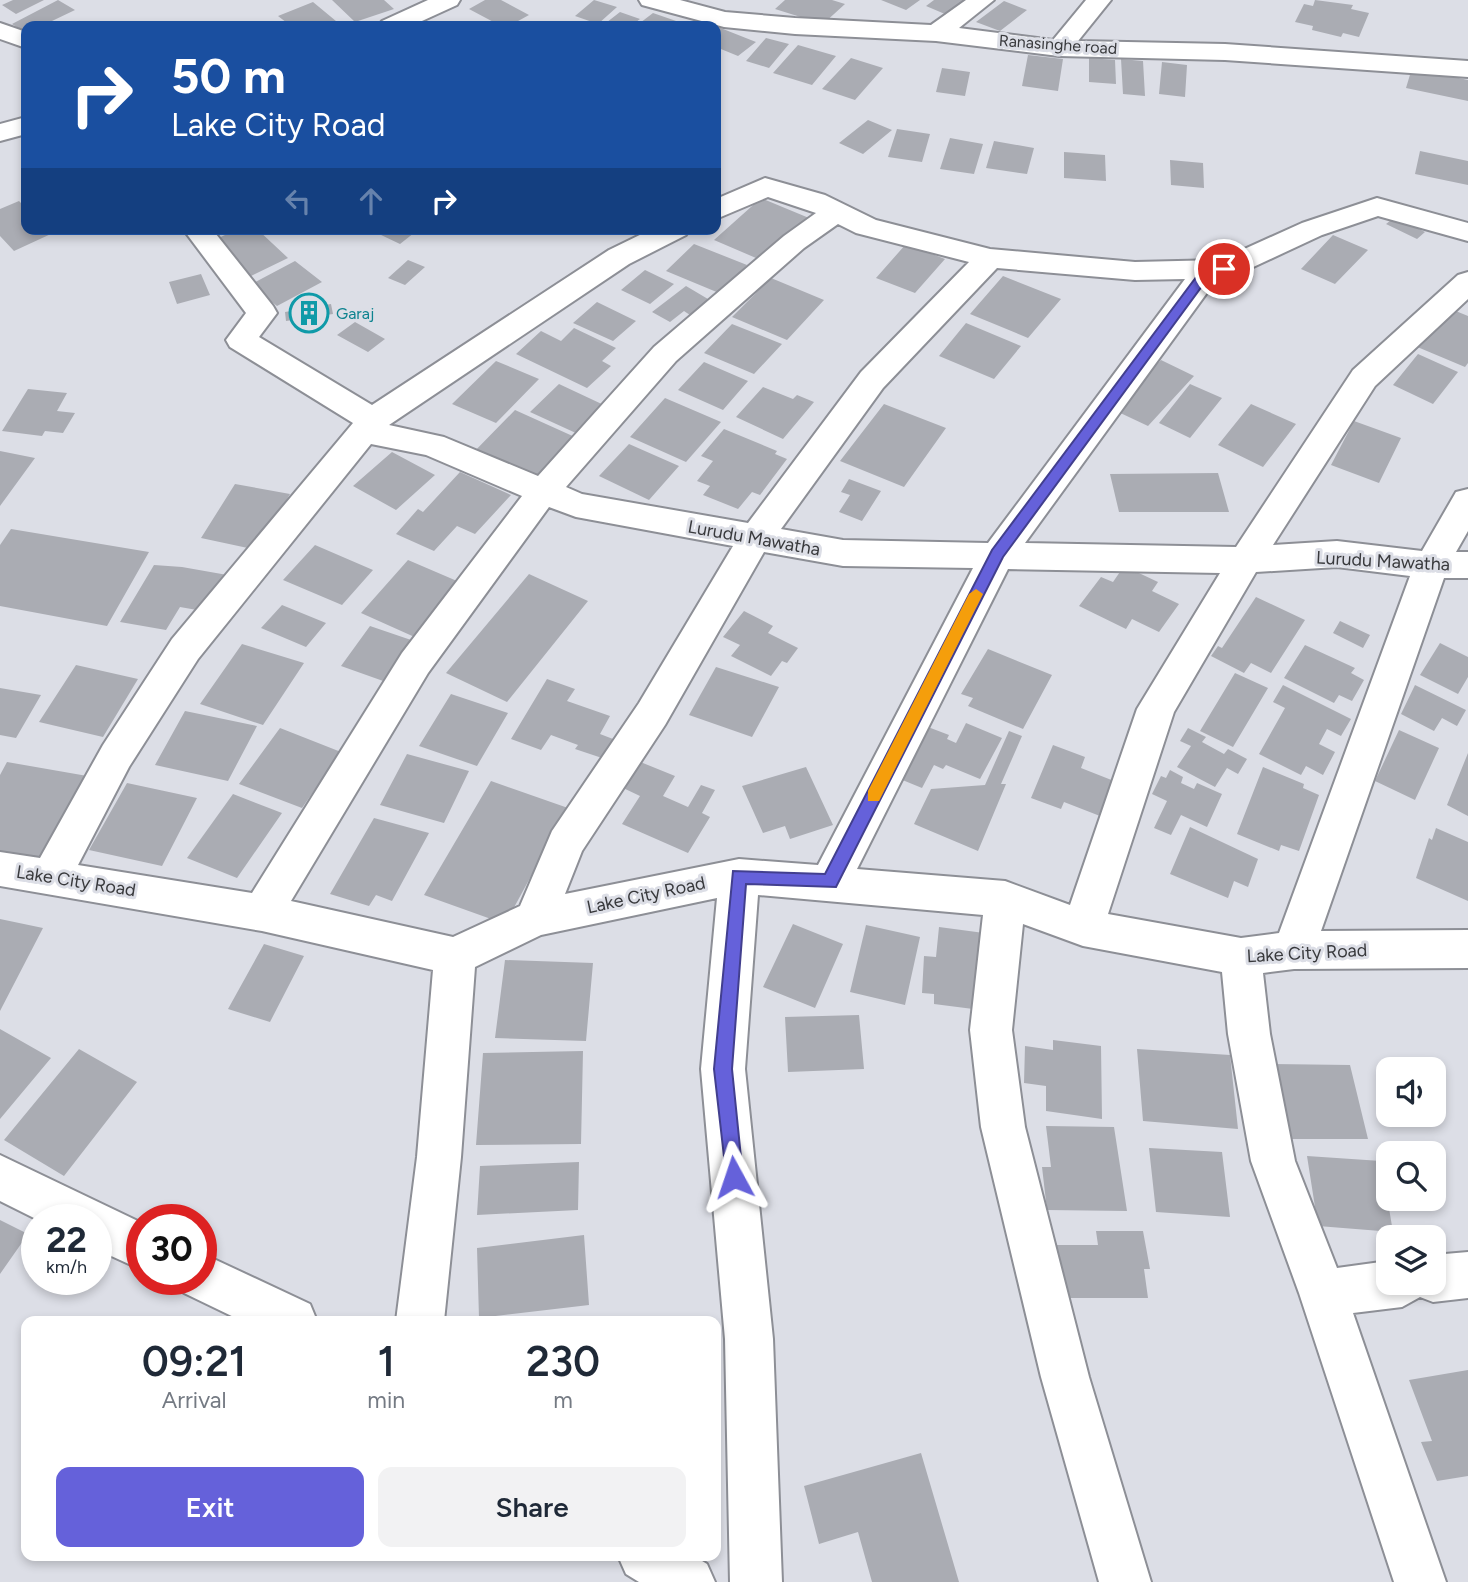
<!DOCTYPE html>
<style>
:root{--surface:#fff;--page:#f2f2f3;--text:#1f2937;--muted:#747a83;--accent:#6561da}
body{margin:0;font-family:Figtree,sans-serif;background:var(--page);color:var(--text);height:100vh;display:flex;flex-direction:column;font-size:26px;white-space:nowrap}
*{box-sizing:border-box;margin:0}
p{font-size:23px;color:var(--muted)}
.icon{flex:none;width:38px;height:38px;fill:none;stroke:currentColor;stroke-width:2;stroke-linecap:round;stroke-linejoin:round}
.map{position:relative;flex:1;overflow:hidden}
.panel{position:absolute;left:21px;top:1316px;width:700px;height:245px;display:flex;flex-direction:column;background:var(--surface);border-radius:14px;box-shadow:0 4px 10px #0003}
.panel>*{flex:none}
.banner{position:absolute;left:21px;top:21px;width:700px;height:214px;border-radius:14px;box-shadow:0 4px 10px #0003;background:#1a4fa0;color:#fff;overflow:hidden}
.controls{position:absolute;left:1376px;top:1057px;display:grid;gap:14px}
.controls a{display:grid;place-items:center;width:70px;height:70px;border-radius:14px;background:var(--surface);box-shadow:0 4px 10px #0003;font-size:35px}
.speed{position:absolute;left:21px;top:1204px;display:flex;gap:14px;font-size:35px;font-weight:700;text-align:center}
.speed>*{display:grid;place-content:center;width:91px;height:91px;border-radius:50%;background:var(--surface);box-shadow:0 4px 10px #0003;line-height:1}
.speed small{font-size:18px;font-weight:400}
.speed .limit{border:10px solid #d22;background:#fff;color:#111}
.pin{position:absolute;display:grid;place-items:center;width:60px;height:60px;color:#fff;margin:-30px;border:4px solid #fff;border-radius:50%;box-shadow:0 2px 7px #0007}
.me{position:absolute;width:77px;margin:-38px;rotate:355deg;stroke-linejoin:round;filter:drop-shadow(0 0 5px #0008)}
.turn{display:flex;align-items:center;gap:24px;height:147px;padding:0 35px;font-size:32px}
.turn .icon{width:91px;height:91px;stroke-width:2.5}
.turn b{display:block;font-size:49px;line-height:60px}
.lanes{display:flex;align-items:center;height:66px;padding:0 35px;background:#0003;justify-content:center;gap:35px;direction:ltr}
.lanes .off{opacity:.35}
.eta{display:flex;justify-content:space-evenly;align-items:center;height:119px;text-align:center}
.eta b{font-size:42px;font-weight:600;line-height:49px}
.primary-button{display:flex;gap:14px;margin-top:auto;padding:14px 35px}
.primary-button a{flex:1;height:80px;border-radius:14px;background:var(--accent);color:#fff;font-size:28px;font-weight:600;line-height:80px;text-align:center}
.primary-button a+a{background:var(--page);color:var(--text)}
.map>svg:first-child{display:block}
</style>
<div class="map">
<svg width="1468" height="1582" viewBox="0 0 1468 1582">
<rect width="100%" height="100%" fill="#dcdee6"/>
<path fill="#aaacb3" d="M13,0H44L16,14L2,5Z
M58,0L75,10L52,21L57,24L26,26V33L12,24Z
M332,0H384L394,9L355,22Z
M485,0H501L529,15L509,26H501L469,9Z
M594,0L617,7L598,24L575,16Z
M785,0H832L845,4L823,24L775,9Z
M881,0H920L906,10Z
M934,0H975L952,17L926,6Z
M1315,0L1353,5L1351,9L1369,13L1359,37L1343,33L1341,37L1312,30L1313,26L1295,22L1304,4L1313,6Z
M1004,1L1027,10L1000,31L976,22Z
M313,2L342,26H291L278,16Z
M620,12L640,19L631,26H602Z
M653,13L679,22L674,26H636Z
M716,26L718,27L756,42L738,56L716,47Z
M766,38L789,44L769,68L746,61Z
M798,45L836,56L812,85L773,73Z
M1028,55L1063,59L1058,91L1022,86Z
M851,58L883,68L855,100L822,89Z
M1089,58L1115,60L1116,84L1089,82Z
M1121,59L1143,61L1145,96L1123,94Z
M1162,62L1187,65L1185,97L1159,94Z
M942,68L970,72L965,96L936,92Z
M1412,68L1468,80V101L1406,88Z
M868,120L892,130L863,154L839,143Z
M897,129L930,134L922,162L888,157Z
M950,138L983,144L974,174L940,169Z
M994,141L1034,148L1027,174L986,168Z
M1420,151L1468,161V185L1415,174Z
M1064,152L1105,155L1106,181L1064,178Z
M1170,160L1203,163L1204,188L1171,185Z
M761,198L809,218L763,261L714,240Z
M19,201L26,208V229H48L53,233L14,251L0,236V209Z
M1395,217L1425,232L1417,239L1386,224Z
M238,229H257L288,258L249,277L212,241Z
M385,229H419L400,244L379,234Z
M1333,235L1368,250L1335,284L1301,269Z
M694,244L747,265L719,293L666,271Z
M906,244L945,259L915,293L876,278Z
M408,260L425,267L405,285L388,278Z
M295,261L322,282L277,306L250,285Z
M645,270L674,284L650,304L621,290Z
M201,274L210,295L177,304L169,282Z
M1003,276L1061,299L1028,338L970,314Z
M771,278L824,300L787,340L732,317Z
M686,286L713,302L693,317L684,311L670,322L652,312Z
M597,302L636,321L613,341L573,323Z
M331,304L333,314L286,321L285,312Z
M1446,307L1468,316V363L1465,367L1415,346Z
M355,322L385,339L368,352L337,335Z
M966,323L1021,346L994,379L939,356Z
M732,324L782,344L754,374L704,353Z
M574,328L616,348L602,361L611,366L587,388L516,354L541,331L561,341Z
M1418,354L1458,372L1433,404L1393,385Z
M1161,360L1194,376L1148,426L1114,410Z
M496,361L539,379L496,423L452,404Z
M704,362L748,381L723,410L678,390Z
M559,384L606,406L578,434L530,412Z
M1190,384L1222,398L1190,438L1159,423Z
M763,387L793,399L797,395L814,402L783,439L736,417Z
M28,389L67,393L57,411L75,413L63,433L45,431L42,436L2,431Z
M665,398L721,422L686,462L630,437Z
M884,404L946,428L904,487L840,461Z
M1251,404L1296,424L1263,467L1218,445Z
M515,410L577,438L530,487L468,458Z
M1354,421L1401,438L1379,483L1331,465Z
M724,429L777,451L775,454L787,459L760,495L752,492L738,509L703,495L710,486L697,481L713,461L701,456Z
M629,444L679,466L649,500L599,476Z
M0,451L35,458L0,506Z
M392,452L435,475L396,510L353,486Z
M460,472L511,495L475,534L457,526L434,551L396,534L418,509L423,512Z
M1218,473L1229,512H1119L1110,474Z
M849,479L881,491L862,521L839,512L850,495L841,492Z
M235,484L290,494L257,550L201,538Z
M11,529L149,552L107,626L0,606V545Z
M315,545L373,570L342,605L283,580Z
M408,560L464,584L419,639L361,613Z
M154,565L182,567L233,576L214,613L180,607L166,630L120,622Z
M1124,566L1158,582L1152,591L1179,604L1159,632L1132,619L1126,629L1079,606L1101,577L1113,582Z
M529,574L588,601L507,702L446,673Z
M1256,597L1305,620L1271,673L1251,663L1244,673L1211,656L1218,646L1222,648Z
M282,605L326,623L306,647L261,628Z
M744,611L773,626L768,633L798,648L787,663L782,661L771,676L731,656L740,645L723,637Z
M1340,621L1370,635L1363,648L1333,633Z
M370,626L414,641L386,682L341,666Z
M1440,643L1468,657V677L1458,694L1420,675Z
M242,644L304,663L263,725L200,704Z
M1305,645L1355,668L1351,673L1364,680L1352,701L1339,695L1334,703L1284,678Z
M988,649L1052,675L1023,729L968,706L973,698L961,694Z
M76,665L138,679L103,737L39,722Z
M716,667L779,687L752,737L689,715Z
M1235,673L1268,688L1233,747L1200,731Z
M547,679L575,689L567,701L610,716L600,734L613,739L602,758L575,749L578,745L551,735L541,750L511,739Z
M1283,685L1351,719L1341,736L1327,729L1319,744L1335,752L1323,775L1306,766L1301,775L1259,754L1285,708L1273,702Z
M1415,685L1466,710L1457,726L1442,718L1434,731L1401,714Z
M0,688L41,695L16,738L0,735Z
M451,694L508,713L477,766L419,746Z
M185,711L257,726L228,781L155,765Z
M966,723L1002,738L980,779L946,765L943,769L934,765L922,788L900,779L928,727L949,735L947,739L956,743Z
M280,728L341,752L302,808L239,784Z
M1188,728L1206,737L1202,742L1224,754L1228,749L1247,759L1238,774L1227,768L1215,787L1177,767L1191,746L1180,741Z
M1399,730L1439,748L1415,800L1375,781Z
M1009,731L1022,736L1001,784H1006L978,851L914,824L931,789L985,785Z
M1053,745L1085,757L1081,768L1114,781L1100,816L1064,802L1061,809L1031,798Z
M1468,753V816L1447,805Z
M407,754L469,771L444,823L380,805Z
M638,761L675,776L663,796L688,807L701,785L715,790L702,813L710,817L688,853L622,824L640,796L621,787Z
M7,762L93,777L50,861L0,852V775Z
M806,767L833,825L790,839L785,826L763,833L742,786Z
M1263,767L1304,784L1303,788L1319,795L1299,851L1281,845L1279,851L1237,834Z
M1170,770L1183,777L1181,783L1194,789L1197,783L1222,794L1207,827L1181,815L1171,835L1154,828L1167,801L1152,794L1161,776L1166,778Z
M491,781L568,808L505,924L424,895Z
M127,783L197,798L162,866L89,850Z
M233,794L282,813L237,878L187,858Z
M374,818L429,833L392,901L376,895L369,906L330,894Z
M1190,827L1258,859L1248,887L1234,881L1228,898L1170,874Z
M1436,828L1468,842V901L1416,878L1429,838L1432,840Z
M0,919L43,928L0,1011Z
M793,924L843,944L815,1008L763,987Z
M866,925L920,937L905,1005L850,992Z
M939,927L984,933L981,1010L934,1004V994L922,993L924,956L936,957Z
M264,944L304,956L270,1022L228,1009Z
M505,960L593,963L586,1041L495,1038Z
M859,1015L864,1069L788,1072L785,1017Z
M0,1029L51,1058L0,1119Z
M1053,1040L1101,1046L1102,1119L1046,1111V1086L1024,1083L1025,1046L1053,1050Z
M79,1049L137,1082L64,1176L4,1140Z
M1137,1049L1230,1055L1238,1129L1143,1121Z
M583,1051L581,1144L476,1145L483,1053Z
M1272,1064L1350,1065L1368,1139H1288Z
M1046,1126L1114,1127L1127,1211L1047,1210L1042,1167H1051Z
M1149,1148L1222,1152L1230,1217L1156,1212Z
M1307,1156L1381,1161L1393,1232L1318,1226Z
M579,1162L578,1210L477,1215L480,1166Z
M0,1220L28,1234L0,1274Z
M1096,1231H1143L1150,1269H1144L1148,1298H1061L1055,1245H1098Z
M584,1235L589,1305L479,1318L477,1248Z
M1468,1370V1476L1437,1481L1421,1442L1432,1441L1409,1380Z
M921,1453L959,1582H872L858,1532L819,1544L804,1486Z"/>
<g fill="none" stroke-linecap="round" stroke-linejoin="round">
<defs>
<path id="minor" d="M428,0H460L457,5L411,26H378L382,21Z
M639,0H680L725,12L795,18L931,25L966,0H994L959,28L1053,40L1086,0H1111L1078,41L1225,44L1468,61V77L1225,60L1059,56L936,41L795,34L724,27L642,5Z
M0,23L26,32V48L0,39Z
M26,117V134L0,141V124Z
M765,178L825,195L876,220L990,249L1135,262L1220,260L1302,223L1377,198L1468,223V241L1378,216L1322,235L1234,276L1217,279L1025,543L1236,547L1353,370L1458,275L1468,272V299L1375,386L1273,545L1337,541L1422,551L1456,492L1468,489V531L1456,552H1468V578H1444L1321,931L1468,930V968L1294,969L1263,973L1270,1034L1295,1161L1337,1268L1388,1261V1283H1433V1255L1468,1252V1298L1433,1302L1420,1297L1402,1307L1353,1313L1446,1582H1394L1299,1293L1251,1161L1228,1034L1222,972L1083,946L1023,924L1012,1030L1025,1127L1089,1377L1151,1582H1099L1041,1377L981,1127L970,1030L983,915L758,895L745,1069L773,1339L782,1582H730L725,1339L701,1069L717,898L541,935L475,967L461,1157L444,1321H396L417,1157L433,970L262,931L0,886V852L40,858L103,745L172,639L353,423L230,347L226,340L246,313L183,229H212L273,306L277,313L259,337L372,405L609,250L652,229H690L686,235L629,264L389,425L444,437L538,476L654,347L784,236L816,213L768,197L716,219V199ZM838,224L856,233L969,262L861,372L748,523L582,494L566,487L676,361L804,248ZM997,268L1135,280L1185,279L988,543L843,540L781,529L883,388ZM371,444L426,455L522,496L402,653L252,893L78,865L129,767L198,659ZM549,507L576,517L733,546L639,703L552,831L520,906L453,937L291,901L428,673ZM764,552L843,566L973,568L818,865L739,859L565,894L582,851L665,725ZM1337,567L1410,576L1279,933L1241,938L1108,914L1174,712L1256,572ZM1008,569L1220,573L1137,709L1070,905L1005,881L857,869Z
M0,1155L142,1223V1270L96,1249V1220H38L0,1201Z
M201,1253L310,1304L317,1321H242L184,1293L179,1279H201Z
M618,1556H694L707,1564L715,1582H639L626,1574Z"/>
</defs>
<use href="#minor" stroke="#8d8f96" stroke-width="4"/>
<use href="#minor" fill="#fff" fill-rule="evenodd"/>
</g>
<path fill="#6561da" stroke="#423f8e" stroke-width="2" d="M1224,265L1230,269L1228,271L1211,274L1003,557L836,887L746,884L732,1069L743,1177L740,1183L734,1186L727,1183L714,1069L733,871L825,874L992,550L1203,268Z"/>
<path fill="#f59e0b" d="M976,589L983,594L879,801H868V791L969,594Z"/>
<defs>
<symbol id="building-ring" viewBox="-11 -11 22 22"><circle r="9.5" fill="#dcdee6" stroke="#0f9aa8" stroke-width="1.5"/><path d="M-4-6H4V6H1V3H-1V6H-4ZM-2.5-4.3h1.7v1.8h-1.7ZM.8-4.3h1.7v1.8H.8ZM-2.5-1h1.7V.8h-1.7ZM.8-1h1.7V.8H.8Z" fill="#0f9aa8"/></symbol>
</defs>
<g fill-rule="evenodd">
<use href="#building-ring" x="287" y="291" width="44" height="44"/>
</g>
<g text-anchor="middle" stroke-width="6" stroke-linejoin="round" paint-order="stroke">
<g font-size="16" fill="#38393c" stroke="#dcdee6">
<text transform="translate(1058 44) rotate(4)" y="6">Ranasinghe road</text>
</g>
<g font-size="16" fill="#0d838f" stroke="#dcdee6" text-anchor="start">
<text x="336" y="319">Garaj</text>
</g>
<g font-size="18" fill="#38393c" stroke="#dcdee6">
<text transform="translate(754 538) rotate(10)" y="6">Lurudu Mawatha</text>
<text transform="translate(1383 561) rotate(3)" y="6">Lurudu Mawatha</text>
<text transform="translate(76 881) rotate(9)" y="6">Lake City Road</text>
<text transform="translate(646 895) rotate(-12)" y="6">Lake City Road</text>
<text transform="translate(1307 953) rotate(-3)" y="6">Lake City Road</text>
</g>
</g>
</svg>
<div class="controls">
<a><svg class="icon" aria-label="sound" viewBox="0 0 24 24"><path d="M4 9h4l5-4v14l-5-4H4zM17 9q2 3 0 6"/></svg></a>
<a><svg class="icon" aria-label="search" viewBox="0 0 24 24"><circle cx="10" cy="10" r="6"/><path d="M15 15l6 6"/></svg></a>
<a><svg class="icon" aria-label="layers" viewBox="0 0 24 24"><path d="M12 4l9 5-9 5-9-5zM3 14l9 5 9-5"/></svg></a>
</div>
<div class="speed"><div>22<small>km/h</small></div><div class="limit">30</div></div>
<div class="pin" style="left:1224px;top:269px;background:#d93025"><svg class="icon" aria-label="arrive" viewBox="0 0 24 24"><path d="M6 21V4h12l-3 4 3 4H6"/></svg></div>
<svg class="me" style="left:734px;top:1177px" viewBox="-20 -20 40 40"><path d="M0-17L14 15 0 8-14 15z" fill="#6561da" stroke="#fff" stroke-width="4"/></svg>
<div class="banner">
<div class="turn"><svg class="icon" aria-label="right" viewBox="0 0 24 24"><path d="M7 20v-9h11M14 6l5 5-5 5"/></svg><div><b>50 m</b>Lake City Road</div></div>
<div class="lanes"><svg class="icon off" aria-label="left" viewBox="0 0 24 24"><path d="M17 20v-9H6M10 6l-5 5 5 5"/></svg><svg class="icon off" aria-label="ahead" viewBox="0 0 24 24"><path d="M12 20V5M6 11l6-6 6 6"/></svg><svg class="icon" aria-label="right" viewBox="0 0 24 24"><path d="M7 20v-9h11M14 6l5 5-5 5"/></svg></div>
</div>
<section class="panel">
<div class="eta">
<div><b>09:21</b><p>Arrival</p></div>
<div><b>1</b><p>min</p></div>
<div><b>230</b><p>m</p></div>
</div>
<div class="primary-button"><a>Exit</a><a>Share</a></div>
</section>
</div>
